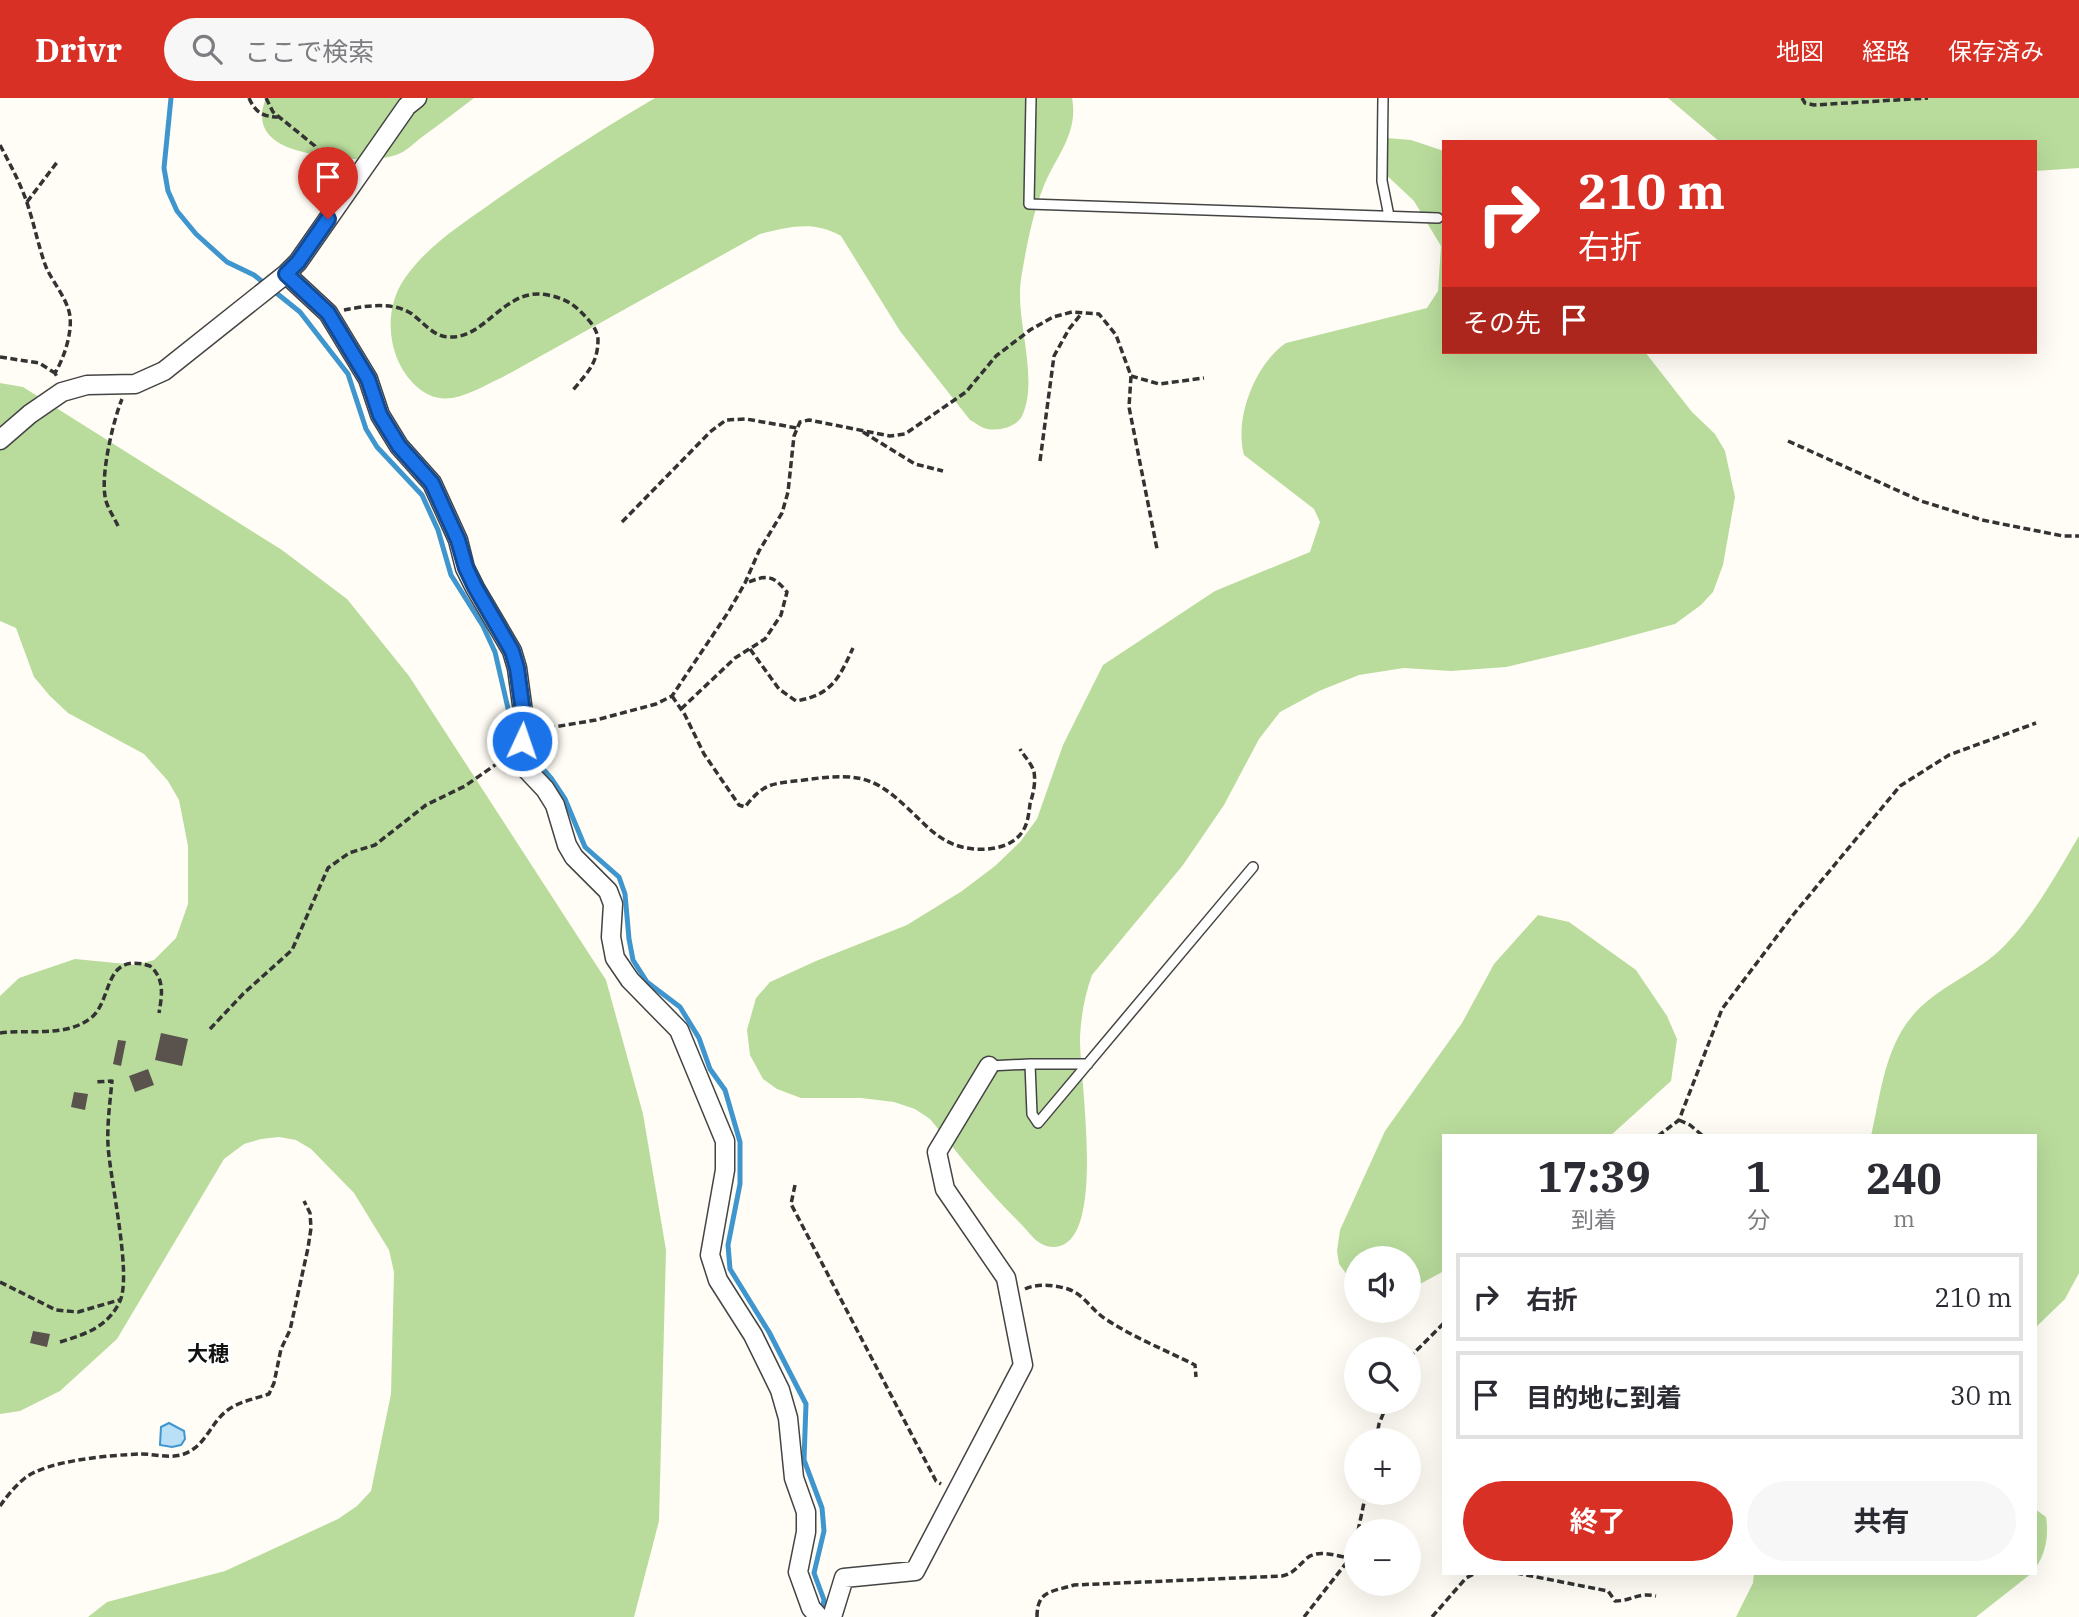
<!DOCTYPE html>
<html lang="ja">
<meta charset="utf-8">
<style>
:root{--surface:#fff;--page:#f7f7f7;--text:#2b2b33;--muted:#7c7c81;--line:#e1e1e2;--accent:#d93025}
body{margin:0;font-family:"IBM Plex Serif","Noto Sans JP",serif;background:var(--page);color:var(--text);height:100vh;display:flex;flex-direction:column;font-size:26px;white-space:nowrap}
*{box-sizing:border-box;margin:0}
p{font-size:23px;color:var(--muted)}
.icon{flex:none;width:38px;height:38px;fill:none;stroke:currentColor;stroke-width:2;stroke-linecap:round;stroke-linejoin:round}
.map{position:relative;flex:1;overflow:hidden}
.details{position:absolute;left:1442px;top:1036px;width:595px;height:441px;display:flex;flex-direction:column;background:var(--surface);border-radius:0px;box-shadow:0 7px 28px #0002}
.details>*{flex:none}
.hud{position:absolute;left:1442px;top:42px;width:595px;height:214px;border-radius:0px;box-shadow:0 7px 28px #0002;background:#d93025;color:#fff;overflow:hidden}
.buttons{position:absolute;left:1344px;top:1148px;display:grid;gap:14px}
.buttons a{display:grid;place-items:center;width:77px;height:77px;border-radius:50%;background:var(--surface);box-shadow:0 7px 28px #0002;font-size:35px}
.pin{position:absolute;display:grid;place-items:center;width:60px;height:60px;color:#fff;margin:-72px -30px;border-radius:50% 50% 50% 0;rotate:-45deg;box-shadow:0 0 7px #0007}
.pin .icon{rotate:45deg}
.me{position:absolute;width:77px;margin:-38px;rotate:3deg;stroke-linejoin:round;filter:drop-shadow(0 0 5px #0008)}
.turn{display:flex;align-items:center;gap:24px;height:147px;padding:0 21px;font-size:32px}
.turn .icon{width:91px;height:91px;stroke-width:2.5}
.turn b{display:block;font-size:49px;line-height:60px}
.then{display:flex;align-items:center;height:66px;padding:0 21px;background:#0003;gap:14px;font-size:26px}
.eta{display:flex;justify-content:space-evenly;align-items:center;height:119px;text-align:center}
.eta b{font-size:42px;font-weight:700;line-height:49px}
.button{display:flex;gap:14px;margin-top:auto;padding:14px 21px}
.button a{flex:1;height:80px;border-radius:42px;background:var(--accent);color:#fff;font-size:28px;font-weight:700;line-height:80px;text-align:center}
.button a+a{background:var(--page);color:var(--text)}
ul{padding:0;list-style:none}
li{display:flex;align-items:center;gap:21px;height:88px;margin:0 14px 10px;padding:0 7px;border:4px solid var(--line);border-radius:0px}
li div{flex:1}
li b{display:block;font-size:26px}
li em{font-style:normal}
header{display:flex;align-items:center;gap:42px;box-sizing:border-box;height:98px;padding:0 35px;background:var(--accent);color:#fff}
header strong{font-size:33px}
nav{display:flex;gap:38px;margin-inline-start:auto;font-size:24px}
.search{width:490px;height:63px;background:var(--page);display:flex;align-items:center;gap:18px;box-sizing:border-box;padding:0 24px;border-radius:38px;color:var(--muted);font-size:26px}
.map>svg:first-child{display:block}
</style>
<header>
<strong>Drivr</strong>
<div class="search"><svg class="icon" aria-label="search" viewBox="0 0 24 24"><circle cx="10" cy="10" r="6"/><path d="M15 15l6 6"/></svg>ここで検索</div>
<nav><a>地図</a><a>経路</a><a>保存済み</a></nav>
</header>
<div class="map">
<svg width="2079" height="1519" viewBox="0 0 2079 1519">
<rect width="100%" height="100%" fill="#fffdf5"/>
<path fill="#b9dc9c" d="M266,0H474C457,13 440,26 422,39C414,45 406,54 396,57C375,64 353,61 332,59C299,55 247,46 266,0Z
M655,0H1072C1079,36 1055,59 1043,90C1035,110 1029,136 1025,158C1023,170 1020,183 1020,195C1019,230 1038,285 1022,318C1016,330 996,334 984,330C979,328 974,324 970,322L900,233L841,138C813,122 789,129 760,136L503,279C470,294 442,316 412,284C387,257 383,211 405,180C428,147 461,127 493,104C546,67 599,33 655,0Z
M1668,0H2079V70L2035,73V44H1720Z
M1387,40L1411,42L1444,53V254H1645L1692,314L1715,336L1725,353L1735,399L1723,467L1713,494L1701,507L1675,526L1590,549L1506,569L1451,573L1404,570L1359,577L1319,593L1280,614L1259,641L1224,707L1183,767L1092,877C1085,896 1081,918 1080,939C1079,977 1106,1135 1060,1148C1054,1150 1046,1149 1040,1145C1033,1141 1027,1132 1021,1126C988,1094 959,1057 930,1021L915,1011L894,1004L861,1000H801L777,991L763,981L750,957L747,932L756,900L770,884L816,863L907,827L962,793L995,768L1020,744L1037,721L1063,647L1103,567L1215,493L1310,454L1320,424L1314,411L1244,357C1234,320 1255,266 1286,245L1427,210L1438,193L1441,148L1414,103L1380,71L1376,61L1379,46Z
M0,285L23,289L282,452L347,501L409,578L606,882L643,1016L666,1152L659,1423L634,1519H88L107,1504L225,1473L338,1421L357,1408L371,1393L391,1296L394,1174L389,1152L354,1095L311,1051L296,1042L279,1039L261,1041L244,1046L224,1061L117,1241L60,1293L20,1313L0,1316V898L19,880L75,861L136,867L154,862L176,840L188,806V748L179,702L168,683L144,656L68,615L50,598L34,579L16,530L0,523Z
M2079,738V1175L2065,1201L2035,1230V1038H1871C1879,1004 1883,965 1901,934C1927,889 1974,881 2007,845C2036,814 2057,775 2079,738Z
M1538,817L1569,824L1636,872L1667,918L1677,941L1671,983L1610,1038H1444V1173L1409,1192V1160H1356V1189L1339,1166L1337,1153L1340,1132L1385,1033L1462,925L1494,866Z
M2035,1411L2046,1419C2049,1438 2046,1455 2035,1471Z
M1754,1475H2032L1976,1519H1736L1753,1485Z"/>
<path fill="#b9e0f7" stroke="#3f96cf" stroke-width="2" d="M169,1325L184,1333L185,1341L181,1347L172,1349L160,1347L161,1329Z"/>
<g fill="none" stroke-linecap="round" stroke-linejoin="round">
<path stroke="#3f96cf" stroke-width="5" d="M171,0L164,70L168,93L177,113L196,136L227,164L254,177L300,214L348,276L366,331L377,349L422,397L438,432L451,477L483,528L495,554L513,632L534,661L551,680L565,701L585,749L619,779L625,796L629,841L633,862L647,884L680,909L699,940L710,971L725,992L740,1044V1086L728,1147L730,1171L769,1234L806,1306L804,1362L822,1410L824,1433L814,1475L824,1502L821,1516"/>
</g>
<path fill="#5a524d" d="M161,935L188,941L182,968L155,962Z
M118,942L126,943L121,968L113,966Z
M148,971L154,987L135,994L129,978Z
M74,994L88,996L85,1012L71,1009Z
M33,1233L50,1236L47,1249L30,1245Z"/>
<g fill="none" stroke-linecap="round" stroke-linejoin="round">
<defs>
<path id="lane" d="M1031,0L1029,106L1438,120
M1383,0L1382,83L1389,118
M1030,966H1088
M989,968L1030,966L1032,1016L1038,1025L1253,769"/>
<path id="street" d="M286,176L328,215L368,281L380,317L399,348L432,385L458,442L465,470L475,490L512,553L517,570L523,614L532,631L512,656L545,691L555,707L567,747L574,759L608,793L613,806L611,839L615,860L630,882L679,932L725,1043V1072L710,1157L718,1182L753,1237L780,1292L788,1320L794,1380L806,1414V1434L798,1474L811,1510L819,1519
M0,342L30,316L62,294L87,287L135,286L164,273L286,176L298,164L407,8L417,0
M832,1519L844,1480L915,1473L1023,1267L1006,1180L945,1091L937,1054L989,968"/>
</defs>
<use href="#lane" stroke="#444" stroke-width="12"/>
<use href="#street" stroke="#444" stroke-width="21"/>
<path stroke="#333" stroke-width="3.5" stroke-dasharray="7 3.5" stroke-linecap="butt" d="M249,0C255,14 263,19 278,19
M266,0L273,14L315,48L333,83
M1802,0L1805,5L1814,7L1928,0
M0,47C11,68 22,88 29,111C35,130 39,150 46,169C53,185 67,200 70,218C72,236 64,260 55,275L57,279
M27,104L58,63
M344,212C365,208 393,203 412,216C424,225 433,238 448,239C486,242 504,188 548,197C562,200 571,204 581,214C588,221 597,230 598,241C598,265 588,274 573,292
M0,259L39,265L55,275
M1131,278L1159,286L1204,280
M863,334L915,366L943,373
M1788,343L1921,403L1982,422L2063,438H2079
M1040,363L1054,258L1069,231L1082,215
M622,424L710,334L726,322L746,321L797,330
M118,428C114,419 106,408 105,398C101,375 113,323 122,301
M750,551L779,591L796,603C832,597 839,580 853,550
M672,598L685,617L704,656L739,707L745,709C765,683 774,686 804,682C867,673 878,681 922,724C933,735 946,745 962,749C982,754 1013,752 1024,731C1028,724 1029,714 1030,706C1033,696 1036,685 1034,674C1032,666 1024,658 1020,651
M681,611L735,560L765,541L781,517L787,494C772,476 767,477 746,485
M548,630L596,622L656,606L672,598L729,513L745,485L759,453L782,415L788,394L794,338L800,324L809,322L890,338L905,336L966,294L996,258L1030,232L1053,219L1072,214L1099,216L1116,237L1131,278L1129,309L1157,451
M210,931L243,896L292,852L328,770L349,755L375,747L426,707L465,688L498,665
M0,935C29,931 67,940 92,919C113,901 103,853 150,868C165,881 162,897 159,915
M1679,1022L1690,1027L1703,1038
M1658,1038L1679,1022L1722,911L1793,817L1900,688L1949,657L2036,625
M795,1087L791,1106L936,1383L941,1386
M0,1184L56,1212L78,1214L119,1202
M1025,1191C1038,1185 1054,1187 1068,1191C1085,1197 1092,1213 1107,1222C1135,1240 1165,1252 1195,1267L1196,1279
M60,1244C86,1236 108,1229 120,1203C132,1176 110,1082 108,1047C107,1026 110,1004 112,983L94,984
M1409,1260L1444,1225
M1376,1342L1379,1326L1388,1304
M0,1408C7,1398 15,1388 25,1380C48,1362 112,1357 141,1356C156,1356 169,1361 184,1356C203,1349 208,1332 221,1318C234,1304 252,1302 269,1296L274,1285L281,1251L290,1232L308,1150L311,1130L310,1115L304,1103
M1358,1433L1366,1395
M1516,1475L1608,1493L1615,1503C1633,1503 1636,1494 1656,1498
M1037,1519C1037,1492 1052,1494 1074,1487L1282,1478C1294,1475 1296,1470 1305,1462C1316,1450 1335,1458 1350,1460
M1304,1519L1354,1455L1356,1443
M1432,1519L1466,1480L1476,1475"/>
<use href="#lane" stroke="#fff" stroke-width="9"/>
<use href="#street" stroke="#fff" stroke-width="18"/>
</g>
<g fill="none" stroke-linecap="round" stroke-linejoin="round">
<defs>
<path id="route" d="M328,121L298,164L286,176L328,215L368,281L380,317L399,348L432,385L458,442L466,470L475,489L512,553L517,570L523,614L532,631L522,643"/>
</defs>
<use href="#route" stroke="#114b97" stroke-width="18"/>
<use href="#route" stroke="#1a73e8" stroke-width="12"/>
</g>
<g text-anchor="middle" stroke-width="7" stroke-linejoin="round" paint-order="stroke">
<g font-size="21" font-weight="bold" fill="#111" stroke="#fff">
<text x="208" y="1263">大穂</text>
</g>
</g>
</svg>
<div class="buttons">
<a><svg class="icon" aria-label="sound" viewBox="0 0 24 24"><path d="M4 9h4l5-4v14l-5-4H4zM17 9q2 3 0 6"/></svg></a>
<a><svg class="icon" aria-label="search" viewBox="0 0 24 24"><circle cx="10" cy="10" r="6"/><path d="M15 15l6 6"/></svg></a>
<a>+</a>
<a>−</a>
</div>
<div class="pin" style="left:328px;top:121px;background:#d93025"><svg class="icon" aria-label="arrive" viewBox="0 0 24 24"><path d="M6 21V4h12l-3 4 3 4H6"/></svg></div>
<svg class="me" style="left:522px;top:643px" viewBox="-20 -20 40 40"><circle r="17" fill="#1a73e8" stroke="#fff" stroke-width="3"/><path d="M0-11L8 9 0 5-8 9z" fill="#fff"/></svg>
<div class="hud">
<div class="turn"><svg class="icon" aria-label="right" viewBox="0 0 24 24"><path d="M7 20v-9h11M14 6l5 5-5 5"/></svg><div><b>210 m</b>右折</div></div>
<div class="then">その先<svg class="icon" aria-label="arrive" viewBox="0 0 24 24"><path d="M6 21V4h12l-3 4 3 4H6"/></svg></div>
</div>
<section class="details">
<div class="eta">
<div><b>17:39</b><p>到着</p></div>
<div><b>1</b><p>分</p></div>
<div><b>240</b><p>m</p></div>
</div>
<ul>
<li><svg class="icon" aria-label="right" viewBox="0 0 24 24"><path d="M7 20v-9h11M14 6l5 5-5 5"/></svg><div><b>右折</b></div><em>210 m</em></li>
<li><svg class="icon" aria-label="arrive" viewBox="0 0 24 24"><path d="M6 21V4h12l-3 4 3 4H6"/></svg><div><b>目的地に到着</b></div><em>30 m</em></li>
</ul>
<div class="button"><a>終了</a><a>共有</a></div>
</section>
</div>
